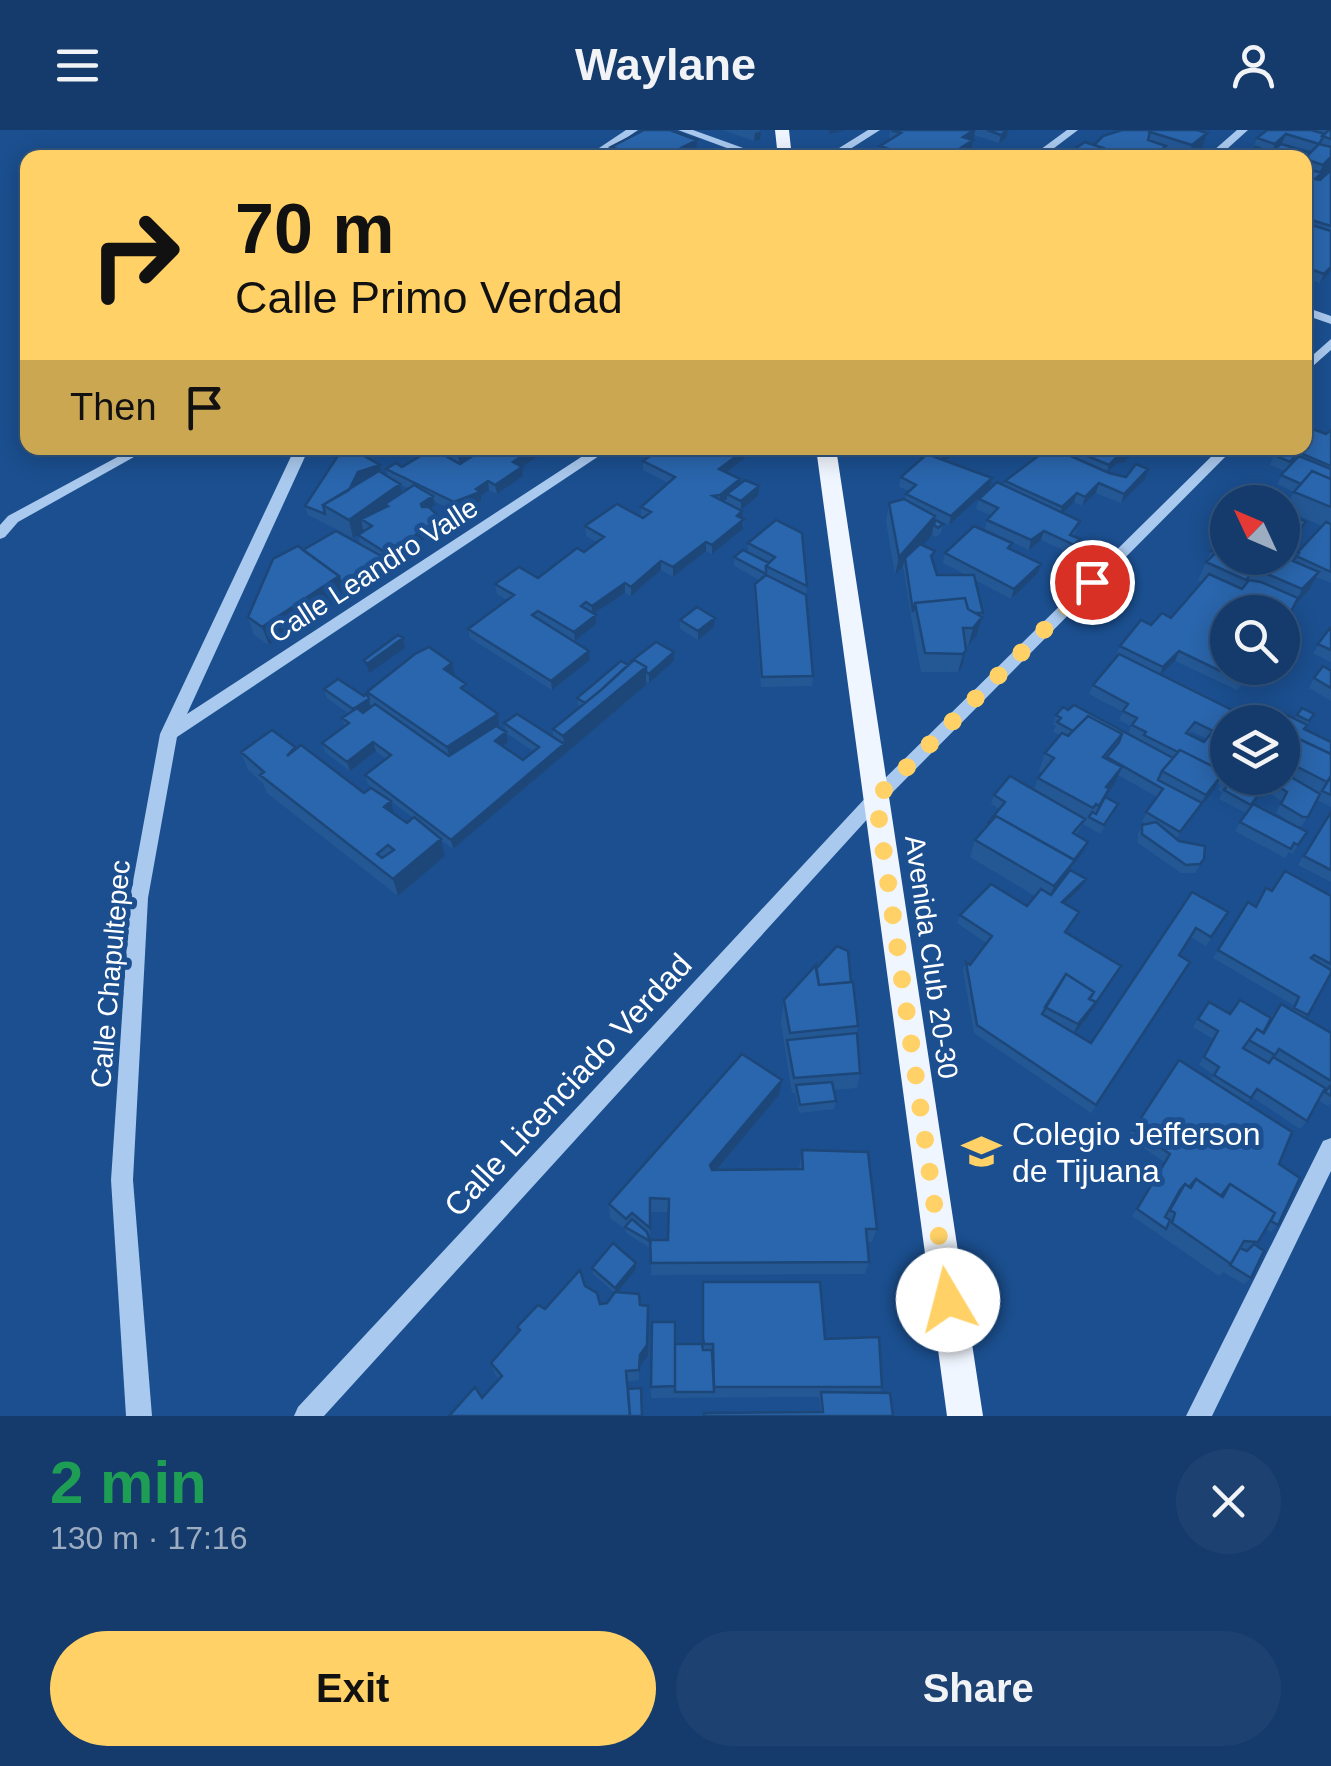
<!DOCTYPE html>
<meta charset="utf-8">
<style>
:root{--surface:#143b6b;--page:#1d4271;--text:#f1f3f6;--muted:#9dadc1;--line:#33557e;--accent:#ffd166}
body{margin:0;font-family:Helvetica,sans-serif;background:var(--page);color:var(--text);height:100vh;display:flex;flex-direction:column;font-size:38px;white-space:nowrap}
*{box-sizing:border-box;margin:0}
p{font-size:32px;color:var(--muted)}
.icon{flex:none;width:55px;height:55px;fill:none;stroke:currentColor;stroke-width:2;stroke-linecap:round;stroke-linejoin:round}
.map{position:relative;height:1286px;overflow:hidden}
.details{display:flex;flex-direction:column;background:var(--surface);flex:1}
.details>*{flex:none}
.banner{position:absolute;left:20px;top:20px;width:1292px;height:305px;border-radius:20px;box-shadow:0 5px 25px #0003,0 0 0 2px var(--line);background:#ffd166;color:#111;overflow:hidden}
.needle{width:65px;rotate:314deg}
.controls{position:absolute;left:1210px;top:355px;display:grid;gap:20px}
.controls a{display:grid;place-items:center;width:90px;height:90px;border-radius:50%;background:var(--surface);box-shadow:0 5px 25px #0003,0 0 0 2px var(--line);font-size:50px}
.pin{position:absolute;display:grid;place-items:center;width:85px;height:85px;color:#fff;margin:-42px;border:5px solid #fff;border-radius:50%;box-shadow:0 2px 10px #0007}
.me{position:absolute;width:110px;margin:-55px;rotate:352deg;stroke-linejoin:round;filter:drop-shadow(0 0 8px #0008)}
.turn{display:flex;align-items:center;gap:35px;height:210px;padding:0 50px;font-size:45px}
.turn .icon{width:130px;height:130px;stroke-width:2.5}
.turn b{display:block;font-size:70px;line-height:85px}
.then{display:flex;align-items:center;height:95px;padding:0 50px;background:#0003;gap:20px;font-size:38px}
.round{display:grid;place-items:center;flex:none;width:105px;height:105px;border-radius:52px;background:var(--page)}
.head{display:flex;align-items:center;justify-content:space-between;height:170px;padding:0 50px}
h1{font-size:60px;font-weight:600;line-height:75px;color:#1e9e55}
.cta{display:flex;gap:20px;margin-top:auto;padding:20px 50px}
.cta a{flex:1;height:115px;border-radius:60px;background:var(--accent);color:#111;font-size:40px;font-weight:600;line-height:115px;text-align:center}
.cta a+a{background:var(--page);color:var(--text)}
header{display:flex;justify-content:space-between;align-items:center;height:130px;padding:0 50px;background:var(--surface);font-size:45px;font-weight:600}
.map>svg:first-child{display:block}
</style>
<header><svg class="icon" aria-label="menu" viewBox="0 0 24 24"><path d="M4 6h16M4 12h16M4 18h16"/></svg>Waylane<svg class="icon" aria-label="person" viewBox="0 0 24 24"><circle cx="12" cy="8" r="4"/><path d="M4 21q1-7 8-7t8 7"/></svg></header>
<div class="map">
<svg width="1331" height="1286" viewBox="0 0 1331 1286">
<rect width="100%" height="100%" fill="#1b4f8f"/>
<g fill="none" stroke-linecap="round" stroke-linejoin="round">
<path fill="#a9c9ee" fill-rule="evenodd" d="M626,0H638L597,28H584Z
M678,0H693L771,28H754Z
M868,0H880L836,28H823Z
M1067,0H1078L1041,28H1029Z
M1237,0H1248L1217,28H1205Z
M1305,177L1331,186V194L1305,185Z
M1331,209V220L1305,243V232Z
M134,318H150L18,392L5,407L0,409V395L8,386Z
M295,318H309L187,584L595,318H611L177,607L148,768L133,1050L152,1286H126L111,1050L130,768L160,604Z
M1220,318H1234L882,673L324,1286H294L298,1277L870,663Z
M1331,1008V1041L1212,1286H1186L1323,1011Z"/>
<path fill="#f0f6ff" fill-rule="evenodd" d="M775,0H789L792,28H778Z
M816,318H836L983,1286H947Z"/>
</g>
<path fill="#245895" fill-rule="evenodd" d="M723,0H760V10L754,11Z
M890,0H1008L1007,7L999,13L974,5V8L971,10H973L972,19L958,28H887L879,25L880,16L892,9L889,8Z
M1197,0L1202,19L1192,28H1175L1164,24L1160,28H1074L1076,18L1093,15L1121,2Z
M1267,0H1331V38L1319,50L1331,40V141L1320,153L1305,148V100L1308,98H1305V28H1244L1256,17H1254L1257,8ZM1282,13L1311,21L1310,23L1281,14Z
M1331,300V453L1316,447L1309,460L1294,476L1282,500V482L1228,538H1254L1237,560L1175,531L1160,545L1228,592V648H1271L1253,674L1307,702L1292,724L1289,722L1285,728L1235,701L1246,683L1219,669L1222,662L1218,660L1220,655L1218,654L1177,709L1204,729L1195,743H1181L1138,713V704L1142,695L1147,694L1142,691L1157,667L1118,645L1114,655L1105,667L1114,683L1100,704L1083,694L1076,705L1088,712L1084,721L1070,740L1086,749L1082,757L1065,774L1079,782L1066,803L1121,836L1087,888L1075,904L1091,913L1192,762L1228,782L1206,816L1191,807L1179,825L1190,832L1091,983L974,903L963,840L966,832L970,835L986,813L957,793L960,785L1027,776L1035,766L970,727L975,710L999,679L991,674L994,665L1034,660L1038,648L1042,643L1039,641L1045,623L1060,605L1053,602L1056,596L1053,594L1056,585L1128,604L1131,596L1119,590L1123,582L1089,564L1093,555L1118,526L1116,525L1120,516L1151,495L1171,488L1202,452L1198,450L1211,421L1282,428V381L1306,392L1297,411L1288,418L1298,422L1322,396L1285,380L1294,362L1277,354L1285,341L1270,335L1274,325L1305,318ZM1191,601L1207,609L1204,612L1188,604Z
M419,318H551L521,337L523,346L497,364L489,360L481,366V371L456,382L434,371L435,375L430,378L442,398L390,433L385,430L387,437L345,466L343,465L269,515L254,505L248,487L303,420L360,414L358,405L365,400L353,408L308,385L305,376L382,343L388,347L386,339L402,337L416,328L415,321ZM400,354L406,357L409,358L402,363Z
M662,318H762L749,327L745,325V328L726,343L739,355L758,366L741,380L742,381V388L744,389L743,399L712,424L706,421L673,447L661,440L631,466L625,463L594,484L596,485V494L575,511L589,521L590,530L552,560L470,508L468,499L507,470L497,464L495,454L538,448L584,422L597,412L586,406L585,396L641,387V377L668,353L643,340V331Z
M908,318H944L953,324L946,331L992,348L990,358L949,395L935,388L943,394L941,403L936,407L932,405L922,415L932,430L937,445H966L943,433L945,423L1010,419L1041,434L1038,443L1011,469L975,450L983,483L977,505L968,516H966L962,538L958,542H921L912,492L903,436L895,445L886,391L889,373L905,369L906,364L909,361L899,357L901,347L923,327L917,325L918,322Z
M1040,318H1067L1062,322L1078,329L1082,321L1074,318H1134L1125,332L1116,334L1108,342L1126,347L1145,349L1121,373L1096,363L1082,376L1074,372L1063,383L1077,400L1073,406L1080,409L1077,419L1071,424L1041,410L1029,420L985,399L987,390L991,385L976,379L979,369L1004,356L1005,351L1043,322L1039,321Z
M1239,365L1271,372H1233L1237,371Z
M776,390L807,456L806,465L813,546L812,556L761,557L754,463L755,454L759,450L734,436V427L748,422V413Z
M680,490L714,497L698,510L680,499Z
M1331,498V532L1313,523Z
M674,522V531L649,553L646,551V555L453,719L441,710L445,726L398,766L267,663L263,653L248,640L241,622L295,617L296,619L364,663L390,671L368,654L365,645L386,629L376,621L350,641L325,622L322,613L345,597L342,588L349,584L327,568L324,559L364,566L367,564V562L455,546L468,563L498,584L500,598L506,602L504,593L553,607V599L579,578L577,568L628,535ZM506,603L533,621L523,630L502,616L508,612ZM391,671L413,688L407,693L394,684Z
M1331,541V571L1309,558L1314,548Z
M1302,578L1314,584L1305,599L1331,612V677L1317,670L1302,696H1297L1276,683L1282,671L1267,662L1277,649L1273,648H1282V629L1289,619L1282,615V592L1294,589Z
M1331,681V752L1298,735Z
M1272,761L1331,766V843L1305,888L1331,903V973L1328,976L1318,970L1307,991L1300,999L1252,967L1247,973L1279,1034L1278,1095L1271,1102L1266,1099L1255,1115L1251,1148L1244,1154L1223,1142L1219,1146L1132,1086L1164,1032L1128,1007L1179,930L1210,950L1214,945L1199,935L1213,909L1193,897L1209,872L1230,884L1270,888L1281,874L1291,880L1293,875L1213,828L1248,772L1255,777Z
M816,839L851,852L858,896L857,903L860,943L857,958L833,960L836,971L834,979L799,983L795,963H792L781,893L784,870Z
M779,965L717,1040L799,1039L802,1020L877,1099L872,1112H868L869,1132L865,1144L651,1145L650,1110H668L669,1082H650V1118L626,1103V1100L610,1088L609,1074Z
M592,1138L636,1139L617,1162L648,1226L640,1236L639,1250L482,1268L499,1249L495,1244L491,1233L519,1202L517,1197L545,1179L585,1156L600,1174L607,1173L615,1163L593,1144Z
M703,1152L825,1209L882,1257L880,1262L821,1282L819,1267L651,1268L652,1192L675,1241L702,1214Z"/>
<path fill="#1d4779" d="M829,0H846L829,4Z
M975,0L974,8L961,15L963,7Z
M1007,0H1008L1007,7L999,13L1001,5Z
M761,1L760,10L754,11L755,3Z
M1207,3L1202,19L1192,28H1188L1192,15Z
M1286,4L1282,13L1272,22L1275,14Z
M697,10L696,26L669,28V24Z
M973,10L972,19L958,28H945Z
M1166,16L1164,24L1160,28H1152Z
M1331,27V38L1320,48L1318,52L1315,49L1318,46L1323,35Z
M1331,137V141L1320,153L1324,144Z
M469,318H485L461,343L458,325Z
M535,318H551L514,342L513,332Z
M750,318H762L749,327Z
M944,318H954L953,324L941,335Z
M1121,318H1134L1125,332L1116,334L1106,344L1109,335L1119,325Z
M746,319L745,328L719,348V339Z
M380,335L382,345L332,380L358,342Z
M522,337L523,346L497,364L495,355Z
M1148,339L1145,349L1121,373L1124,364Z
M992,348L990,358L949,395L951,386Z
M740,349L739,358L727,364V369L720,375V365Z
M488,351L489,360L481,366V371L456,382L454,372Z
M1099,353L1096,363L1082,376L1085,367Z
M400,354L404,373L388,376L385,374L387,383L361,389L363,399L365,400L353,408L349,390Z
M759,356L758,366L741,380V371Z
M1077,363L1074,372L1059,387L1062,377Z
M433,366L435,375L422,383L421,374Z
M742,381L743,399L712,424V415Z
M935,386L932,405L906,433L905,428L903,436L895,445L899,427Z
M440,388L442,398L390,433L388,424Z
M1306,392L1297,411L1282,424V417L1286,410Z
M1044,401L1041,410L1029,420L1031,410Z
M706,412V421L673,447V437Z
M385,428L387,437L345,466L343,457Z
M661,431V440L631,466V457Z
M1041,434L1038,443L1011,469L1014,459Z
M1319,442L1309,460L1293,477L1302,459Z
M339,446L343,465L269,515L262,497Z
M625,453V463L592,485V476Z
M596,485V494L575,511L574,502Z
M982,487L977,505L968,516L973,498Z
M715,488L714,497L698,510V501Z
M403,508L405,518L369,543L367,534Z
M966,520L962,538L958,542L963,524Z
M589,521L590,530L552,560L551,551Z
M1179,521L1175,531L1159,546L1163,537Z
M674,522V531L649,553V544Z
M452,533L456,551L444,539Z
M646,537V555L565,624L563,606Z
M369,569L371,578L355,588L353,579Z
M498,584L500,602L451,635L447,617Z
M506,602L508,612L497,620L495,611Z
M373,612L376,621L350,641L347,632Z
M564,614L565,624L453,719L451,710Z
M1122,637L1114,655L1107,665L1092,693L1106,657Z
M1224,642L1214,660L1175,710L1206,665Z
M391,671L395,689L384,677Z
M441,709L445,726L398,766L393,749Z
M1088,712L1084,721L1071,738L1067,748L1047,773L1054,756Z
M1086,749L1082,757L1058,780L1062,772Z
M1121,836L1087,888L1070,910L1078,894Z
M782,950L779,965L709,1049L710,1035Z
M636,1133V1139L616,1164L615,1158Z
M649,1188L648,1226L640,1236L639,1250L640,1225Z"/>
<path fill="#2a66ad" stroke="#1d4779" stroke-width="2.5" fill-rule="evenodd" d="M644,0H670L697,10L669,24L677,28H601L617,19L611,17Z
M891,0H974L963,7L973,10L945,28H914L880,16L901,3Z
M987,0H1007L1001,5Z
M1122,0H1153L1150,2L1148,10L1166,16L1152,28H1099L1103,18L1094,15L1103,6Z
M1153,0H1197L1207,3L1192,15L1150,2Z
M1267,0H1311L1325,4L1319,14L1286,4L1275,14L1257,8Z
M1329,0H1331V9L1322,6Z
M1085,12L1103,18L1093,25L1076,18Z
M1281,14L1310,23L1305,28H1244L1256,17L1271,22Z
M1319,14L1331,17V27L1323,35L1305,29V28Z
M1305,38L1322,43L1315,49L1320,50L1331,40V96L1305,88V67L1311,62L1305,61L1308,54L1305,53Z
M1312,95L1331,101V137L1324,144L1305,137V100Z
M1305,296L1326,304L1331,300V336L1298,322L1290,332L1274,325L1280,318H1305Z
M343,318H350L380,335L358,342L349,360L323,375L325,384L305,376Z
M419,318H442L437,321L460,334L485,318H535L513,332L522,337L495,355L488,351L476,359L480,362L454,372L386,339L396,333L402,337L422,325L415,321Z
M445,318H469L458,325Z
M662,318L746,319L719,339L740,349L720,365L713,366L742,381L737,386L744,389L712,415L706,412L673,437L661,431L631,457L625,453L592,476L586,472L581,476L596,485L574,502L538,481L532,485L589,521L551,551L468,499L514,465L495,454L519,437L538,448L577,418L584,422L604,407L585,396L617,374L643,388L651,382L641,377L675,347L643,331Z
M1049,318H1060L1057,320L1109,343L1126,347L1136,334L1148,339L1124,364L1099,353L1085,367L1077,363L1062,377L1005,351Z
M1086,318H1100L1119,325L1109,335L1080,323Z
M927,324L992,348L951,386L906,364L916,355L901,347Z
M1299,326L1331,339V349L1312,341L1301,354L1281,345Z
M379,341L400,354L349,390L323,375Z
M1312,341L1331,349V377L1294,362Z
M745,350L759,356L741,371L727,364Z
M997,352L1080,391L1070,405L1080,409L1074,415L1044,401L1031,410L987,390L998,378L979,369Z
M414,355L433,366L421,374L422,377H429L440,388L388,424L358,405L372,396L361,389L388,376L385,374Z
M1248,355L1274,366L1269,372H1256L1239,365Z
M904,369L935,386L899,427L889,373Z
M1282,381L1306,392L1286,410L1282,409Z
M776,390L802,403L807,456L766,436L775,427L748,413Z
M935,390L943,394L938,398L934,395Z
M1326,392L1331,394V442L1296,426L1298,422Z
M974,396L1012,413L1008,418L1041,434L1014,459L945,423Z
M336,401L385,428L343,457L341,455L339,446L303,420Z
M1222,410L1226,412L1216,422L1211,421Z
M1228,411V428H1282V416L1299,423L1293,431L1319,442L1302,459L1265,443L1253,441L1246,450L1206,432Z
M920,414L935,421L931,426L937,445H974L983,483H975L968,479L965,468L915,473L913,482L905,428Z
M298,416L339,446L262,497L248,487L273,429Z
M743,420L769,433L766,436V444L734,427Z
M1209,444L1242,459L1249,450L1261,452L1298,468L1282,498V482H1228V538H1252L1241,551L1179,521L1163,537L1120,516L1141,490L1151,495L1162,483L1171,488Z
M766,445L806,465L813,546L762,547L755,454Z
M965,468L968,479L982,487L973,498H963L966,520L963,524L925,523L915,473Z
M697,477L715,488L698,501L680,490Z
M1330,498H1331V520L1318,514Z
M398,505L403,508L367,534L364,530Z
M656,512L674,522L649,544L646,542V537L634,530L630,532Z
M429,517L452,533L444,539L466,554L461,558L498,584L447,617L367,562L415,524Z
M1119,524L1256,592H1228V606L1226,608L1228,609V648H1270L1251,675L1224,660L1229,654L1223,651L1226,647L1222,645L1224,642L1180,620L1178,622L1144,605L1146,602L1132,595L1137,588L1123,581L1128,574L1093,555ZM1195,592L1213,601L1204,612L1186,603Z
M634,530L646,537L563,606L553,599L601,560Z
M621,531L628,535L601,560L585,573L577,568Z
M1323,536L1331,541V558L1314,548Z
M338,549L364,566L367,564L369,569L353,579L324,559Z
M375,574L449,626L496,596L506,602L495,611L523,630L539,617L504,593L517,584L564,614L451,710L365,645L391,625L373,612L347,632L322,613L349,593L342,588L357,578L363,583Z
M1074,575L1173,628L1162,641L1158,650L1202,673L1180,702L1146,682L1163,659L1107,627L1119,612L1122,604L1088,586L1073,601L1057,592L1061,588L1056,585L1063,577L1068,580Z
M1302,578L1314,584L1309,591L1297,585Z
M1283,583L1307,595L1304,599L1331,612V624L1297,608L1295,610L1282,603V592H1275Z
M1088,586L1122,604L1103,627L1122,637L1106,657L1109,659L1099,676L1096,674L1093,678L1038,648L1054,628L1045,623L1062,603L1068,606Z
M272,600L295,617L287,626L301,615L364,663L371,658L391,671L384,677L407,693L414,687L441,709L393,749L260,645L264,642L241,622ZM388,715L394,720L382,728L377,724Z
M1297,608L1331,624V646L1327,652L1282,629Z
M1180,620L1224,642L1206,665L1162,641Z
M1282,645L1289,646L1320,664L1308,687H1303L1281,674L1287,662L1273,653L1279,648H1282Z
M1010,646L1085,689L1073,703L1088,712L1074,730L996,686L990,692H989L1005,672L994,665Z
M1331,646V665L1322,661Z
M1105,667L1118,674L1104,695L1089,687L1092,682L1096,684Z
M1253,674L1307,702L1298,715L1294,713L1291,719L1240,692Z
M1331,682V740L1304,726Z
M996,686L1075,730L1054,756L975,710Z
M1156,692L1179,711L1205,716L1204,729L1200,734L1186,735L1142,704V695Z
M1070,740L1086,749L1062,772L1079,782L1065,802L1121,836L1091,880L1096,872L1090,869L1094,862L1066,844L1042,884L1091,913L1192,762L1228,782L1211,807L1196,798L1179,825L1190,832L1096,975L977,895L966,832L970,835L992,806L960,785L991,754L1027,776L1041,759L1051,765Z
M1285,741L1331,766V834L1314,825L1311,828L1331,840V843L1308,885L1294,878L1299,867L1218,820L1248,772L1256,777L1266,758L1272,761Z
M837,816L848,821L851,852L819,855L816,839Z
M816,835L819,855L853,852L858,896L790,903L784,870Z
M1066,844L1094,862L1089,869L1096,872L1078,894L1045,877Z
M1240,870L1271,888L1263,903L1257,899L1243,918L1269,933L1273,927L1325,958L1307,991L1257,959L1251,968L1214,945L1219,937L1204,927L1218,901L1198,889L1209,872L1230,884Z
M1281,874L1331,903V951L1279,919L1275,925L1249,910L1257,899L1264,903Z
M857,903L860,943L794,948L787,910Z
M742,924L782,950L710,1035L712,1040L803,1039L802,1020L868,1022L877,1099H866L869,1132L651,1133L650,1110H668L669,1069L650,1068V1098L632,1083L626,1089L609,1074Z
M1179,930L1292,1002L1279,1034L1300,1048L1278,1095L1271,1091L1275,1083L1230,1054L1221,1066L1196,1049L1189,1057L1185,1054L1180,1060L1165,1087L1170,1090L1166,1099L1137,1079L1170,1024L1133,1000Z
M832,952L836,971L800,975L796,955Z
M1331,955V966L1325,962Z
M1196,1049L1223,1067L1230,1054L1275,1083L1258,1112L1244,1111L1231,1134L1172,1093L1175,1083L1170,1080L1185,1054L1191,1058Z
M632,1089L647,1102L650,1111L625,1097Z
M613,1113L636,1133L615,1158L592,1138Z
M1254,1114L1264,1121L1251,1148L1230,1135L1240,1118L1247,1121Z
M580,1140L585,1156L597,1163L600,1174L607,1173L615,1162L639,1164L640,1175L648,1176L647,1215L640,1225L639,1240L626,1241L630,1286H449L475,1257L482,1268L502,1246L491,1233L520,1200L517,1197L538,1175L545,1179Z
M703,1152H820L825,1209L879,1207L882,1257H714L713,1214H704L703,1208Z
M652,1192H675V1256L651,1257Z
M675,1214H702L703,1220H712L714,1262H675Z
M641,1258L642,1286H630L628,1259Z
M821,1262L890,1263L893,1286H704V1283L823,1282Z"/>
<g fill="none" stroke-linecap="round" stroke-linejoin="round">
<path stroke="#ffd166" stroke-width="18" stroke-dasharray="0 32.4" d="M948,1170L876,668L1092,452"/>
</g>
<defs>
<symbol id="school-bare" viewBox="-9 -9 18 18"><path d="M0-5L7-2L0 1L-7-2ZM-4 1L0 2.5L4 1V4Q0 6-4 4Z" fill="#ffd166" stroke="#1b4f8f" stroke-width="2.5" paint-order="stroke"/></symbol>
</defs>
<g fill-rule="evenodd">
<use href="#school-bare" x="954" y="994" width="55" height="55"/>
</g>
<g text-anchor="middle" stroke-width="10" stroke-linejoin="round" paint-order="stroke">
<g font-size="28" fill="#fff" stroke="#1b4f8f">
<text transform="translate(373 440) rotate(-33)" y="10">Calle Leandro Valle</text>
<text transform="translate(932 827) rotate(82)" y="10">Avenida Club 20-30</text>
<text transform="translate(110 844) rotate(-85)" y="10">Calle Chapultepec</text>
</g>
<g font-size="32" fill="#fff" stroke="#1b4f8f">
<text transform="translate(568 955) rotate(-47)" y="11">Calle Licenciado Verdad</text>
</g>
<g font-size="32" fill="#fff" stroke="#1b4f8f" text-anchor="start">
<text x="1012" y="1015">Colegio Jefferson<tspan x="1012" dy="37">de Tijuana</tspan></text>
</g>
</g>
</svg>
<div class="controls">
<a><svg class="needle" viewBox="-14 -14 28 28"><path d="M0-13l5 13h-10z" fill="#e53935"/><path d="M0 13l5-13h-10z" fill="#9dadc1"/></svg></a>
<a><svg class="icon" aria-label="search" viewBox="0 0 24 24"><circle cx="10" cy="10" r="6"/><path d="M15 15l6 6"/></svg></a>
<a><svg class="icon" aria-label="layers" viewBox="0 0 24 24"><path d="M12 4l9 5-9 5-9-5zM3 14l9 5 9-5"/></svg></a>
</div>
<div class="pin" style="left:1092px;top:452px;background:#d93025"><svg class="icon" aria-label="arrive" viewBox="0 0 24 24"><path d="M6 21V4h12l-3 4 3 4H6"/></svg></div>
<svg class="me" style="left:948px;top:1170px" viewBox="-20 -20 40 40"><circle r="19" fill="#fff"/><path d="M0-13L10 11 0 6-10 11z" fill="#ffd166"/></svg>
<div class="banner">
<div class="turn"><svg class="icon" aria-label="right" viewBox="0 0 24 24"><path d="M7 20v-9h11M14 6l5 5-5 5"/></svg><div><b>70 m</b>Calle Primo Verdad</div></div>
<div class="then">Then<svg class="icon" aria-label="arrive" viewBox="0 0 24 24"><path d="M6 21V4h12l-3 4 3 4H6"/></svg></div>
</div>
</div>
<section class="details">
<div class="head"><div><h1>2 min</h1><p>130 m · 17:16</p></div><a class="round"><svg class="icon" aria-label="close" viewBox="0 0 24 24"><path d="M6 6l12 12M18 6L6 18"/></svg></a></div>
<div class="cta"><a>Exit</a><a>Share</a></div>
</section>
